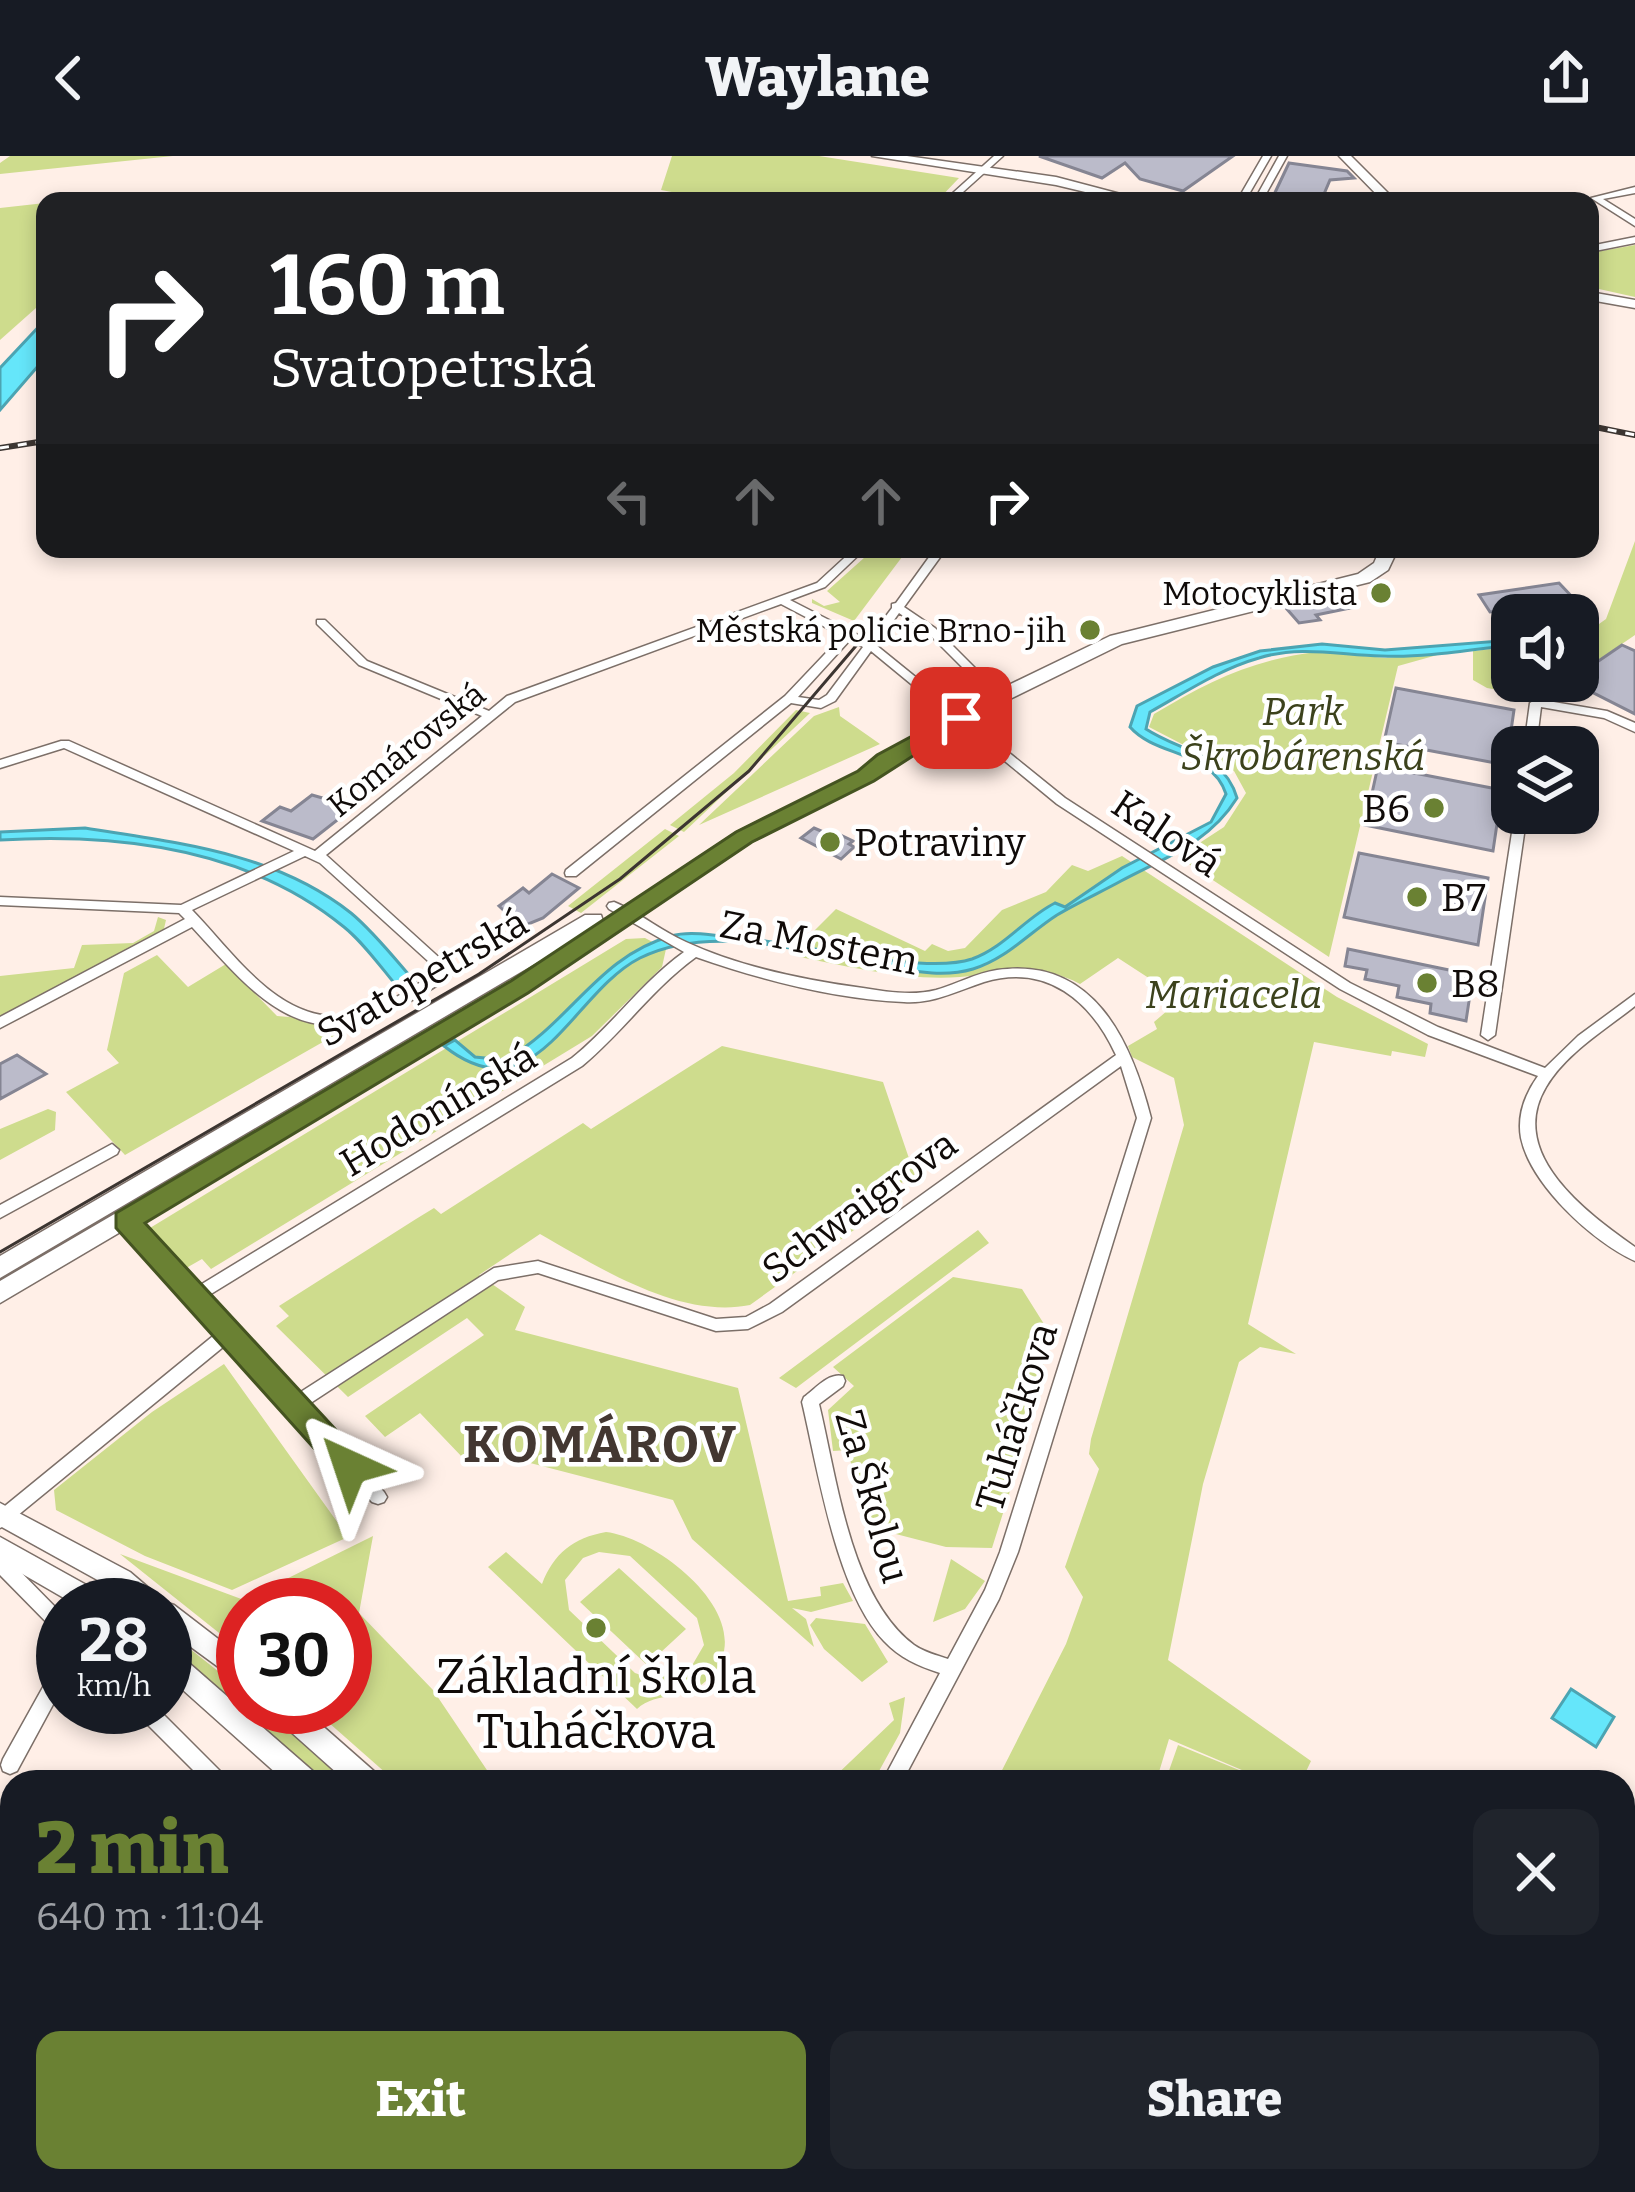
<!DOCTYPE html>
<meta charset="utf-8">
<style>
:root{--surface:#171b24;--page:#20242c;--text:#f1f3f6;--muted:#9ea1a6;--accent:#6a8133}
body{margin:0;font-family:Bitter,serif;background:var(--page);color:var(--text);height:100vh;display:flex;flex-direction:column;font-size:45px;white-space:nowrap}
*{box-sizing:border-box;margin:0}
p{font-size:39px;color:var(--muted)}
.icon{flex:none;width:66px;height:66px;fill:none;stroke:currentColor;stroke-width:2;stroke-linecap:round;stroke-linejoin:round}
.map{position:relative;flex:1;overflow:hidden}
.details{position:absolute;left:0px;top:1614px;width:1635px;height:423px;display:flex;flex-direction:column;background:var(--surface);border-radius:36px 36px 0 0;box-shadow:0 6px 18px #0003}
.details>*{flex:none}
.top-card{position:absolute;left:36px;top:36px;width:1563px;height:366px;border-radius:24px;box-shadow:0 6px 18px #0003;background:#202124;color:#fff;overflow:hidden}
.tools{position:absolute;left:1491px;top:438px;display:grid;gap:24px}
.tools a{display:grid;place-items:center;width:108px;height:108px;border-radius:24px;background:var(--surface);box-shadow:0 6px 18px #0003;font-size:60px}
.speed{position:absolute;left:36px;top:1422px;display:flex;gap:24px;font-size:60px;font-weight:700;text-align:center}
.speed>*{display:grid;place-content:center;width:156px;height:156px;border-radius:50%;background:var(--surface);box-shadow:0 6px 18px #0003;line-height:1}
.speed small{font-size:30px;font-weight:400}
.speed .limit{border:18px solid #d22;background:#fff;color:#111}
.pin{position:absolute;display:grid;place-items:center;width:102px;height:102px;color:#fff;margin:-51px;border-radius:24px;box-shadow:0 6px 18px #0006}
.me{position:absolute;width:132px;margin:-66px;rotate:318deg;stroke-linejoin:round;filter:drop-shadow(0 0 9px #0008)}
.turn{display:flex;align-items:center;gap:42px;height:252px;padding:0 36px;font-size:54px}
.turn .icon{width:156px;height:156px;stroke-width:2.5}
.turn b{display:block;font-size:84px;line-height:102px}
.lanes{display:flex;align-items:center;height:114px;padding:0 36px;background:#0003;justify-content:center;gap:60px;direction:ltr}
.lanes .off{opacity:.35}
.round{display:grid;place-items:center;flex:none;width:126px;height:126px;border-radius:24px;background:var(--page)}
.overview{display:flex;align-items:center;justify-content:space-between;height:204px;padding:0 36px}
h1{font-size:72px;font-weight:800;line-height:90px;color:var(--accent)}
.primary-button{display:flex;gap:24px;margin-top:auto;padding:24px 36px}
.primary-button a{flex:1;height:138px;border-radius:24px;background:var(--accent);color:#fff;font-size:48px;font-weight:800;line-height:138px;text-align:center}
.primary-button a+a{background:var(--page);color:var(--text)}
header{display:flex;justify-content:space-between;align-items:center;height:156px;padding:0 36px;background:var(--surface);font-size:54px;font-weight:800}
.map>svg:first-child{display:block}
</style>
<header><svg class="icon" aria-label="back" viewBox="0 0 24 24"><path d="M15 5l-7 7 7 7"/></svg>Waylane<svg class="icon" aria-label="share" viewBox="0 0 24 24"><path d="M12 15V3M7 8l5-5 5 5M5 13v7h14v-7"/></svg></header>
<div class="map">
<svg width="1635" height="2036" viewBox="0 0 1635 2036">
<rect width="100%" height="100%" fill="#ffefe7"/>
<path fill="#cedc8d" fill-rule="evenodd" d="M10,0H173L0,18V7Z
M672,0H819L959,22L937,45H720L661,34Z
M45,47V144L0,184V52Z
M1635,89V141L1590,131V97Z
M1635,385V479L1578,518V483L1606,463Z
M874,393H908L854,465L812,447V443L824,450L840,446L827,435Z
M1512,491V525H1568L1564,546L1487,532L1473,524V495Z
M1318,496L1386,502L1448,496L1398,510L1329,801L1178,701L1224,671L1246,637L1234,615L1149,571L1154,558C1209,525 1253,503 1318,496Z
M839,551L840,560L880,588L699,669L814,560Z
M796,554L810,557L684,676L670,669L734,617Z
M665,673L679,680L581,757L568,750Z
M1122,700L1337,841L1428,888L1425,901L1392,895L1391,900L1314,886L1248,1168L1296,1198L1260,1191L1239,1206L1203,1328L1168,1504L1311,1605L1301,1626H1270L1169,1583L1156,1626H996L1066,1488L1083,1441L1065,1411L1099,1313L1089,1298L1091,1283L1184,969L1174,922L1132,901L1128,890L1157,873L1154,866L1181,843L1118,802L1080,828C1037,805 1004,817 960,821C907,825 851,811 800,801L808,781L836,753L925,795L932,788L948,795L965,792L1002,754L1046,736L1072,709L1088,715Z
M158,761L166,764L163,777L0,860V820L74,812L82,789L133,787L154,775Z
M645,782L666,793L662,811L592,880L211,1113L202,1103L181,1115L145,1075L626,783Z
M157,799L188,831L226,808L277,860L325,864L375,850L379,854L125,999L66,936L119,907L107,894L124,817Z
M722,890L883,926L915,1020L901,1027L897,1043L750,1149C679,1163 600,1112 540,1078L479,1119L525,1151L515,1174L738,1232L788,1445L821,1440L820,1431L843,1427L853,1445L811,1456L792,1452L806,1463L814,1491L692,1383L673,1344L488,1296L464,1303L420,1257L385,1281L365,1260L484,1179L467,1162L348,1241L276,1170L289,1160L279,1150L416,1063L434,1052L441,1058L583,967L591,973Z
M48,953L56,956L55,974L0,1004V973Z
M978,1074L989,1087L796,1232L779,1222Z
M953,1121L1022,1133L1044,1168L1043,1230L992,1392L946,1391L865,1370L848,1294L833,1295L828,1254L854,1230L833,1211Z
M224,1208L348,1381L232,1434L145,1400L56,1354L54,1334L152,1256Z
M606,1376C658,1382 761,1462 712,1519C688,1547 657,1534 637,1553L488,1411L506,1396L542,1428C554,1397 573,1382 606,1376ZM599,1396L630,1400L697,1462L704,1489L690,1513L653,1523L635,1517L569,1454L565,1424L583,1402Z
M373,1380L359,1457L433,1534L495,1626H396L311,1551H345V1449H243V1496L120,1398L244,1444Z
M951,1403L985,1425L965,1453L933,1466Z
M619,1412L686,1473L647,1509L580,1446Z
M816,1462L865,1468L888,1506L862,1526L824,1493L810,1469Z
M165,1473L243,1535V1551H262L346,1626H321L165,1486Z
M905,1541L900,1577L873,1626H829L894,1564L889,1547Z
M1178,1589L1261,1623L1260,1626H1165Z"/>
<path fill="#65e6fa" stroke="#4ca4b2" stroke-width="3" d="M45,164V202L0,254V212Z
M1512,484V489C1469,494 1424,502 1381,500C1340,499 1300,489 1259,502C1220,513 1186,536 1150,556L1146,573C1181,596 1224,597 1237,642C1209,687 1166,701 1121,725C1101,736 1077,747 1057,759C1029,777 1006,803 973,813C943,822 912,815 882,810C808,797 712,766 640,802C571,837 536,963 444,890L455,884L475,901L505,904C571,867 597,801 671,780C689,775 708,779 726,780C787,784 921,820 972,803C1005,791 1025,762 1055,747L1065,751L1122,712L1211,666L1226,638C1212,594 1156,601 1130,571L1137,550L1213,511L1260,495L1322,488L1385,494Z
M85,672C177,687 274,696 351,757C374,776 395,803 415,826L400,834C382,813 365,788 344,771C248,692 119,677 0,684V676Z
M1571,1533L1614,1561L1596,1591L1552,1562Z"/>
<path fill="#bbbbca" stroke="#858593" stroke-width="3" d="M1039,0H1233L1183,35L1140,23L1125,7L1102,22Z
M1289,7L1347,15L1354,22L1330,24L1321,45H1271Z
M1559,427L1578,447L1490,456L1479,439Z
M1338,439L1350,452L1316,459L1320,464L1299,467L1286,452Z
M1622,489L1635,495V558L1578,529V519Z
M1396,532L1514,554L1506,609L1384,586Z
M1378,610L1502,634L1493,695L1365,669Z
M312,639L354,651L313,683L262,665L280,651L291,655Z
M814,672L828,678L832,675L853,685L849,688L854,691L841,703L801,682Z
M1359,697L1488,722L1478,789L1344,761Z
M552,718L579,732L543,762L521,771L499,750L523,732L529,737Z
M1348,793L1473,819L1466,865L1430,857L1431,848L1397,841L1399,830L1365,823L1367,814L1345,810Z
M17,899L46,918L0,943V908Z"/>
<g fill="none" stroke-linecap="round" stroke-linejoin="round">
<defs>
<path id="street" d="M994,0H1003L953,45H944Z
M1263,0H1271L1245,45H1237Z
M1279,0H1287L1262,45H1254Z
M1635,31V37L1603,43L1635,63V70L1591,42Z
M1635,81V87L1590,96V90Z
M854,393H865L825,431L790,444L868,484L892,452V448L896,447L935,393H946L904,451L935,472L981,518V522H973L927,476L899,457L876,489L1065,642L1350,827L1438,871L1545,912L1578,880L1635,838V850C1605,874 1566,897 1546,931C1506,998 1587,1057 1635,1091V1105C1593,1086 1531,1029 1521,982C1517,960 1525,938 1538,920L1428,879L1340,833L1057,648L871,495L835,545L821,552L791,547L576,720H566L565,717L566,714L785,540L842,480L781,448L515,546L326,699L455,816C439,830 418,841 399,851C301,902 253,837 192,771L0,872V861L185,763L179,757L0,749V741L181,749L294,695L64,592L0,612V604L61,585H69L315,695L482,560L359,509L317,468V464H325L367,505L489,555L507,540L817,427ZM850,484L863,491L827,539L819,544L798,541ZM305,700L320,707L439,815C413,830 386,851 356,858C283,874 236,799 192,754Z
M1536,543L1607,555L1635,567V576L1604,562L1541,551L1536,591H1524L1530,547Z
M1515,657H1527L1495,879L1488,884L1481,879Z
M614,746C639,756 661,775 686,786C740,811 804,824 863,832C887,836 913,840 936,834C957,828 976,817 997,814C1093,800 1131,884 1151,962L1018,1396L999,1443L902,1626H882L940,1517C918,1510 900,1502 884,1485C836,1435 818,1313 802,1246L804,1241C815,1233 829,1216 843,1220L845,1225L843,1230L819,1248C837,1322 850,1441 914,1489C924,1496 936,1499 948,1503L985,1434L1000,1396L1137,962L1121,910L782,1156L748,1173L716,1175L538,1117L498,1124L306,1250L384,1336L387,1341L384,1346L378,1348L372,1346L228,1187L6,1369L0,1372V1354L218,1176L121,1068L118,1064L121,1060H131L197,1131L572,902C612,870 642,826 684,796L609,753L607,750L609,747ZM696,801C762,824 834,843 904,846C933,848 957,835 984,826C1047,807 1091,845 1116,899L770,1148L746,1161L716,1163L538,1105L494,1112L296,1239L206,1141L582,910C623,876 653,832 696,801Z
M112,988L119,994L117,998L0,1062V1049Z
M0,1399L6,1401L63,1459V1479L57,1477L0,1419Z
M63,1504V1530L17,1615L10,1618L3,1615L1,1609L3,1603L57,1506Z
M134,1551H156L225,1620L228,1626H205L136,1557Z
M12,1894V1918L0,1926V1901Z
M528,2025H554L547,2036H521Z"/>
<path id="secondary" d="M1339,0H1351L1396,45H1383Z
M0,1347L130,1416L165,1446L174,1449L243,1502V1529L165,1472V1449H135L112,1432L0,1370Z
M0,1381L108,1441L112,1449H76L0,1405Z
M165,1490L174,1494L315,1617L319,1626H286L165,1518Z
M269,1551H301L376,1617L380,1626H347L273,1560Z
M661,2025H695L699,2036H665Z
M721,2025H755L759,2036H725Z"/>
<path id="primary" d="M872,0H907L1056,21L1147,45H1123L1056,29Z
M1590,136L1635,144V152L1590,144Z
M1380,393H1398L1388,414L1370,426L1122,488L1006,545L892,608L873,624L751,686L527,836L0,1147V1125L511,826L565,790L0,1122V1100L585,759H601L603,765L737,676L859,616L878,600L992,537L1110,480L1358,418L1374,407Z"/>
</defs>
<use href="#street" stroke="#7c6f68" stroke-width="3"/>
<use href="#secondary" stroke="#7c6f68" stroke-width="3"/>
<use href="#primary" stroke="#7c6f68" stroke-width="3"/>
<use href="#street" fill="#fff" fill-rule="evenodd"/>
<use href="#secondary" fill="#fff" fill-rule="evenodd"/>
<use href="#primary" fill="#fff" fill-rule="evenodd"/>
<path stroke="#3c3531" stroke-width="3" d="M0,1096L479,818L620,723L749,615L861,484"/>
<defs>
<path id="rail" d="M1590,270L1635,279
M0,292L45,285"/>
</defs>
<use href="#rail" stroke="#3c3531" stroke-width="6"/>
<use href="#rail" stroke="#fff" stroke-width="3" stroke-dasharray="9" stroke-linecap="butt"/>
</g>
<path fill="#6a8133" stroke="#455421" stroke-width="3" d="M953,558L972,562L874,625L752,686L528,837L145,1067L361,1301L366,1311L361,1320H339L116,1072V1057L511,825L736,676L858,615L877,599Z"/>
<g fill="#6a8133" stroke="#fff" stroke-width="4.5">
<circle cx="1381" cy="437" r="12"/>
<circle cx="1090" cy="474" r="12"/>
<circle cx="1434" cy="652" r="12"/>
<circle cx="830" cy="686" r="12"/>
<circle cx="1417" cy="741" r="12"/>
<circle cx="1427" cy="827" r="12"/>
<circle cx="596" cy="1472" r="12"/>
</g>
<g text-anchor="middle" stroke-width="9" stroke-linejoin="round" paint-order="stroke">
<g font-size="33" fill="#100b09" stroke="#fff" text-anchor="end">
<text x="1357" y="449">Motocyklista</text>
<text x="1066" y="486">Městská policie Brno-jih</text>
</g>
<g font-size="33" fill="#100b09" stroke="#fff">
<text transform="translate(406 593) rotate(-39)" y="12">Komárovská</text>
</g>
<g font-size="39" font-style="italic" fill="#3c421c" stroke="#fff">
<text x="1303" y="569">Park<tspan x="1303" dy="45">Škrobárenská</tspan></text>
<text x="1234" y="852">Mariacela</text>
</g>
<g font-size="39" fill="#100b09" stroke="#fff" text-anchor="start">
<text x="1410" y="666" text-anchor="end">B6</text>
<text x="854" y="700">Potraviny</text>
<text x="1441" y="755">B7</text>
<text x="1451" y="841">B8</text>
</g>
<g font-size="39" fill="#100b09" stroke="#fff">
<text transform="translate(1167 677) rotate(34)" y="14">Kalová</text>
<text transform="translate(819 786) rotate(11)" y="14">Za Mostem</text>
<text transform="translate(422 821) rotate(-30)" y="14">Svatopetrská</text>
<text transform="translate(438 953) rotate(-31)" y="14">Hodonínská</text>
<text transform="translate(859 1050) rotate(-36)" y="14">Schwaigrova</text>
<text transform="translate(1016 1261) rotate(-73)" y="14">Tuháčkova</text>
<text transform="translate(873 1340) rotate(74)" y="14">Za Školou</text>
</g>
<g font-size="48" fill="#100b09" stroke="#fff">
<text x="596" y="1537">Základní škola<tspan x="596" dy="55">Tuháčkova</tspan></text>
</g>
<g font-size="51" font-weight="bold" letter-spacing="3" fill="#433731" stroke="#fff">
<text x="601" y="1306">KOMÁROV</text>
</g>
</g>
</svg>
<div class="tools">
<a><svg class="icon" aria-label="sound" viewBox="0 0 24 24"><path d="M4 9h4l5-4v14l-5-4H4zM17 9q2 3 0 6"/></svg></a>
<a><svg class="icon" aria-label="layers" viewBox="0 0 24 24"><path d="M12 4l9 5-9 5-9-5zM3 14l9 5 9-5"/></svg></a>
</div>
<div class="speed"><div>28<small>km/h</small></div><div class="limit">30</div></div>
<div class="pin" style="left:961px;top:562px;background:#d93025"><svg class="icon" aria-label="arrive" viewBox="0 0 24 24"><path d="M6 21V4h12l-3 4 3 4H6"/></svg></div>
<svg class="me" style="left:350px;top:1311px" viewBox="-20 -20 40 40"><path d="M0-17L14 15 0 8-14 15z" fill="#6a8133" stroke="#fff" stroke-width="4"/></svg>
<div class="top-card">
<div class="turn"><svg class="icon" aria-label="right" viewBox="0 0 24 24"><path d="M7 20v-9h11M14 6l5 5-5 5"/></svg><div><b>160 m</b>Svatopetrská</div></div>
<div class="lanes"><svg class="icon off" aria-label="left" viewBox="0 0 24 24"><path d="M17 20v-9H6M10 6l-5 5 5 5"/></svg><svg class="icon off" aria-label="ahead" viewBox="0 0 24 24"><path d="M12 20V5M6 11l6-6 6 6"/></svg><svg class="icon off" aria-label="ahead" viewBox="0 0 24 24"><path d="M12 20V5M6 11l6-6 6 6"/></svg><svg class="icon" aria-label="right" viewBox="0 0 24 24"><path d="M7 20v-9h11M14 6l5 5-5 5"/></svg></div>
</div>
<section class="details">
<div class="overview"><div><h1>2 min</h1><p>640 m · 11:04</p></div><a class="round"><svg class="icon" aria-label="close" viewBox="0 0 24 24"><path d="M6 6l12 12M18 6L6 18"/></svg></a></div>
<div class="primary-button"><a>Exit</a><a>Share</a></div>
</section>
</div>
